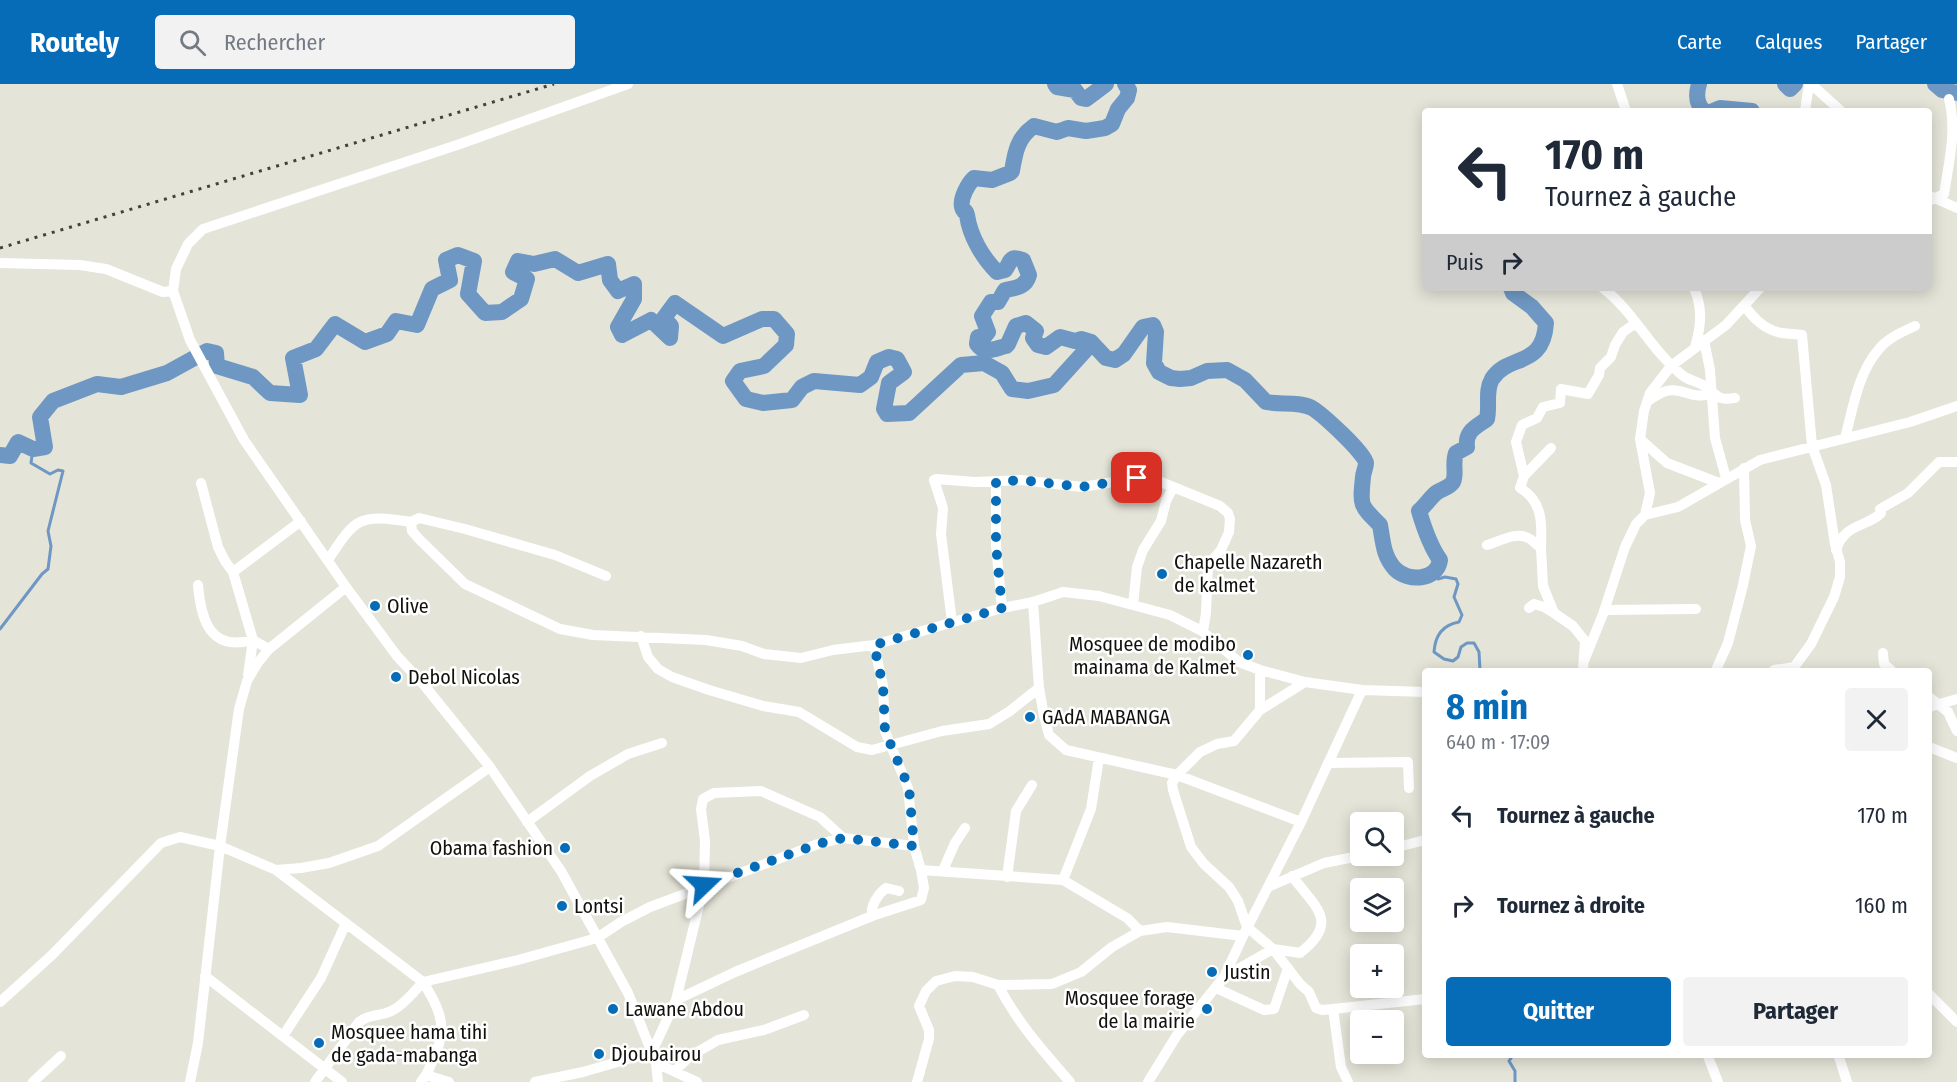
<!DOCTYPE html>
<html lang="fr">
<meta charset="utf-8">
<style>
:root{--surface:#fff;--page:#f2f2f3;--text:#1f2937;--muted:#747a83;--accent:#066cb8}
body{margin:0;font-family:"Fira Sans Condensed",sans-serif;background:var(--page);color:var(--text);height:100vh;display:flex;flex-direction:column;font-size:22px;white-space:nowrap}
*{box-sizing:border-box;margin:0}
p{font-size:20px;color:var(--muted)}
.icon{flex:none;width:33px;height:33px;fill:none;stroke:currentColor;stroke-width:2;stroke-linecap:round;stroke-linejoin:round}
.map{position:relative;flex:1;overflow:hidden}
.panel{position:absolute;left:1422px;top:584px;width:510px;height:390px;display:flex;flex-direction:column;background:var(--surface);border-radius:6px;box-shadow:0 3px 15px #0003}
.panel>*{flex:none}
.banner{position:absolute;left:1422px;top:24px;width:510px;height:183px;border-radius:6px;box-shadow:0 3px 15px #0003;background:#fff;color:var(--text);overflow:hidden}
.controls{position:absolute;left:1350px;top:728px;display:grid;gap:12px}
.controls a{display:grid;place-items:center;width:54px;height:54px;border-radius:6px;background:var(--surface);box-shadow:0 3px 15px #0003;font-size:30px}
.pin{position:absolute;display:grid;place-items:center;width:51px;height:51px;color:#fff;margin:-26px;border-radius:12px;box-shadow:0 3px 9px #0006}
.me{position:absolute;width:66px;margin:-33px;rotate:70deg;stroke-linejoin:round;filter:drop-shadow(0 0 4px #0008)}
.turn{display:flex;align-items:center;gap:21px;height:126px;padding:0 24px;font-size:27px}
.turn .icon{width:78px;height:78px;stroke-width:2.5}
.turn b{display:block;font-size:42px;line-height:51px}
.then{display:flex;align-items:center;height:57px;padding:0 24px;background:#0003;gap:12px;font-size:22px}
.round{display:grid;place-items:center;flex:none;width:63px;height:63px;border-radius:6px;background:var(--page)}
.headline{display:flex;align-items:center;justify-content:space-between;height:102px;padding:0 24px}
h1{font-size:36px;font-weight:700;line-height:45px;color:var(--accent)}
.cta{display:flex;gap:12px;margin-top:auto;padding:12px 24px}
.cta a{flex:1;height:69px;border-radius:6px;background:var(--accent);color:#fff;font-size:24px;font-weight:700;line-height:69px;text-align:center}
.cta a+a{background:var(--page);color:var(--text)}
ul{padding:0;list-style:none}
li{display:flex;align-items:center;gap:18px;height:90px;padding:0 24px}
li div{flex:1}
li b{display:block;font-size:22px}
li em{font-style:normal}
header{display:flex;align-items:center;gap:36px;box-sizing:border-box;height:84px;padding:0 30px;background:var(--accent);color:#fff}
header strong{font-size:28px}
nav{display:flex;gap:33px;margin-inline-start:auto;font-size:21px}
.search{width:420px;height:54px;background:var(--page);display:flex;align-items:center;gap:15px;box-sizing:border-box;padding:0 21px;border-radius:6px;color:var(--muted);font-size:22px}
.map>svg:first-child{display:block}
</style>
<header>
<strong>Routely</strong>
<div class="search"><svg class="icon" aria-label="search" viewBox="0 0 24 24"><circle cx="10" cy="10" r="6"/><path d="M15 15l6 6"/></svg>Rechercher</div>
<nav><a>Carte</a><a>Calques</a><a>Partager</a></nav>
</header>
<div class="map">
<svg width="1957" height="998" viewBox="0 0 1957 998">
<rect width="100%" height="100%" fill="#e4e4d8"/>
<g fill="none" stroke-linecap="round" stroke-linejoin="round">
<path stroke="#6e98c3" stroke-width="3" d="M1431,491L1438,495L1445,493L1456,495L1458,500L1454,513L1462,531L1459,538C1442,541 1435,552 1434,568L1444,575L1453,577L1458,573L1461,563L1467,559H1474L1479,568L1480,586
M0,545L42,490L48,485L51,462L48,447L63,387L58,386L50,390L31,379L33,365
M1514,970L1509,977L1515,987V998"/>
<path stroke="#6e98c3" stroke-width="16" d="M1055,0L1057,3L1075,6L1081,14L1086,15L1106,0
M1125,0L1129,6L1127,14L1118,25L1112,40L1105,44L1086,47L1068,44L1057,48L1034,42C1017,54 1015,69 1012,87L1010,89L992,96L974,94C968,100 960,114 962,123C964,131 965,123 967,131C970,152 982,173 997,188L1005,186C1012,177 1008,171 1023,176L1029,191C1026,203 1016,204 1005,206L998,218H991L982,232L988,248L984,253H978L977,260C984,271 996,264 1006,262L1008,260L1016,242L1026,239L1036,247L1033,254L1038,261L1046,263L1060,253L1075,257L1081,255L1091,258L1106,274L1115,276L1124,270L1143,243L1153,241L1156,248L1154,279L1159,288L1171,294L1180,295L1191,294L1207,287L1227,286L1245,296L1266,318C1280,321 1299,317 1312,324C1322,330 1365,369 1366,379C1366,384 1363,389 1363,393C1360,422 1360,421 1380,441C1383,457 1383,472 1395,485C1408,498 1437,497 1440,476C1430,462 1424,444 1419,427C1425,422 1430,414 1436,409C1441,405 1449,404 1453,398C1457,390 1452,380 1456,369L1467,363C1465,347 1476,343 1487,335C1490,321 1485,307 1492,295C1509,269 1543,285 1546,239L1532,223L1513,209L1511,204
M1699,0C1696,10 1696,20 1704,27
M1785,0L1790,5L1795,0
M1935,0L1942,6L1957,9
M1713,27L1720,24L1752,27
M0,371L10,372L18,358L33,365L45,363L40,333L53,317L97,300L121,303L167,289L207,267L216,269L217,282L253,293L270,309L300,311L293,274L316,265L335,240L365,258L387,250L396,237L417,241L432,205L450,196L446,176L458,171L474,177L468,210L485,229L502,228L521,215L527,195L513,188L518,177L534,180L555,175L578,189L608,180L610,196L618,207L634,200V215L618,243L622,251L651,236L670,254L671,242L664,234L675,219L723,252L762,235H774L787,250L786,261L764,282L740,287L733,297L746,315L763,319L792,316L802,303L814,297L860,301L871,293L877,278L889,273L897,275L904,288L889,299L884,325L887,330L909,329L961,281L984,279L1002,289L1012,305L1028,307L1054,301L1092,259"/>
<path stroke="#fff" stroke-width="10" d="M628,0L457,61L203,145L188,160L176,185L173,207L190,256L244,356L346,503L397,572L424,601L490,683L561,787L628,909L656,979L658,998
M1617,0L1626,27
M1811,0L1841,27
M1805,27L1809,0
M1930,112L1957,124
M1929,117L1944,110C1949,78 1957,46 1949,15
M0,179L80,181L106,185L163,208L173,207
M1603,204C1634,228 1651,266 1682,291C1688,296 1696,297 1703,301C1718,310 1715,317 1735,314
M1694,204C1703,225 1701,242 1695,263
M1744,221C1754,235 1765,246 1782,249C1789,250 1795,250 1802,251L1812,362L1826,401L1835,460L1840,478V493L1834,513L1811,560L1792,586
M1704,256L1710,286L1715,354L1726,394
M1647,318C1680,292 1683,318 1712,310
M1845,354C1853,324 1858,289 1879,265C1888,254 1902,248 1915,242
M1640,355L1667,379L1719,399
M1524,392L1551,364
M996,398V461L1002,524
M201,399L218,463L225,477L233,488L253,556L248,591
M1645,431L1678,423L1760,376L1910,338L1957,322
M1487,461C1499,458 1517,446 1530,455C1533,457 1537,461 1541,464L1543,502L1554,529L1573,542L1585,557L1583,586
M1541,464C1542,440 1543,417 1520,404L1524,392L1516,358L1522,341L1537,334L1543,323L1560,319L1561,305L1588,310L1599,291L1600,284L1611,273L1615,261L1623,248L1633,241L1638,242
M1836,466C1844,439 1868,443 1881,429L1880,425L1908,409L1939,378H1957
M328,476C356,433 359,430 411,438
M233,488L301,437
M606,492L555,471L465,445L419,434L411,438L412,447L419,455L465,500L560,545L593,551L706,556L742,562L764,570L801,574L833,566L874,561L1002,524L1033,518L1063,508L1099,512L1170,531L1202,547L1239,578L1260,586L1305,598L1362,606L1425,608
M198,501C201,536 210,568 253,556L269,565
M1033,518L1039,604L1044,632L1049,651L1066,666L1177,691L1301,738
M1133,521L1137,483L1143,466L1161,437L1166,417L1173,404
M1529,524L1534,520L1544,523L1554,529
M1605,526L1696,525
M952,538L941,450L943,424L934,396L936,395L975,398L1021,396L1082,403L1138,394L1156,396L1220,422L1228,429L1230,435L1229,448L1221,466L1208,481L1206,529L1203,547
M641,552L648,573L658,585L672,593L709,606L763,622L799,628L857,663L872,666L942,647L989,640L1010,627L1039,604
M1883,569L1884,580L1891,586
M1584,577L1603,530L1625,463L1636,440L1645,431L1650,409L1640,355L1644,327L1650,309L1671,282L1726,241L1760,204
M1716,586L1728,559L1743,501L1751,462L1745,436L1744,384
M1774,586L1795,583
M1305,598L1260,626L1234,657L1217,660L1200,668L1177,691L1172,699L1173,706L1191,763L1204,780L1229,803L1238,817L1247,843L1273,865L1300,900L1309,908L1316,924L1322,926L1333,925L1425,915
M1929,613L1948,628L1957,647
M1929,623L1957,615
M1260,626V586
M1929,663L1957,674
M1328,679L1408,678L1409,704
M527,738L590,692L628,670L662,659
M843,754L820,733L761,707L714,709L703,715L701,725L705,757L704,801L676,916L735,888L872,832L921,816L924,804L921,786L914,762L908,704L885,647L883,602L874,561
M1394,764L1425,756
M276,786L301,784L329,779L378,762L490,683
M921,786L1063,796L1127,834L1140,847
M943,786L955,759L965,744
M1007,793L1016,727L1032,701
M1063,796L1091,725L1099,674
M1268,803L1324,779L1364,771
M872,832C870,822 878,810 886,804L899,807
M205,892L342,998
M1224,893L1273,865L1300,869C1340,838 1316,824 1292,792
M998,901C1017,938 1043,967 1070,998
M1216,904L1264,926L1274,925L1288,884
M1929,910L1957,938
M0,918L52,871L161,759L180,753L220,762L276,786L423,898L518,876L597,854L621,838L650,823L818,760L843,754L914,762
M1333,925L1341,983L1348,998
M283,952L321,894L346,839
M1707,970L1718,998
M1838,970L1847,998
M656,979L697,998
M675,987L689,973L718,956L764,946L804,931
M33,998L61,972
M190,998L198,959L220,762L239,625L247,597L257,580L269,565L346,503
M315,998L359,938C372,928 381,934 395,925C405,919 415,907 423,898C448,938 446,950 426,991
M421,998L426,991L449,998
M535,998L583,988L652,968L676,916
M917,998L929,955V946L919,922L926,907L936,897L955,892L973,893L998,901L1052,900L1081,888L1112,863L1140,847L1167,843L1243,852
M1148,998L1177,951L1224,893L1243,852L1301,738L1362,606"/>
<path stroke="#42423c" stroke-width="3" stroke-dasharray="3 6" stroke-linecap="butt" d="M0,164L554,0"/>
</g>
<g fill="none" stroke-linecap="round" stroke-linejoin="round">
<path stroke="#066cb8" stroke-width="10" stroke-dasharray="0 18" d="M704,801L818,760L843,754L914,762L909,704L885,647L883,602L874,561L1002,524L996,461V398L1021,396L1082,403L1137,394"/>
</g>
<g fill="#066cb8" stroke="#fff" stroke-width="2">
<circle cx="1162" cy="490" r="6"/>
<circle cx="375" cy="522" r="6"/>
<circle cx="1248" cy="571" r="6"/>
<circle cx="396" cy="593" r="6"/>
<circle cx="1030" cy="633" r="6"/>
<circle cx="565" cy="764" r="6"/>
<circle cx="562" cy="822" r="6"/>
<circle cx="1212" cy="888" r="6"/>
<circle cx="613" cy="925" r="6"/>
<circle cx="1207" cy="925" r="6"/>
<circle cx="319" cy="959" r="6"/>
<circle cx="599" cy="970" r="6"/>
</g>
<g text-anchor="middle" stroke-width="5" stroke-linejoin="round" paint-order="stroke">
<g font-size="20" fill="#11110d" stroke="#fff" text-anchor="start">
<text x="1174" y="485">Chapelle Nazareth<tspan x="1174" dy="23">de kalmet</tspan></text>
<text x="387" y="529">Olive</text>
<text x="1236" y="567" text-anchor="end">Mosquee de modibo<tspan x="1236" dy="23">mainama de Kalmet</tspan></text>
<text x="408" y="600">Debol Nicolas</text>
<text x="1042" y="640">GAdA MABANGA</text>
<text x="553" y="771" text-anchor="end">Obama fashion</text>
<text x="574" y="829">Lontsi</text>
<text x="1224" y="895">Justin</text>
<text x="1195" y="921" text-anchor="end">Mosquee forage<tspan x="1195" dy="23">de la mairie</tspan></text>
<text x="625" y="932">Lawane Abdou</text>
<text x="331" y="955">Mosquee hama tihi<tspan x="331" dy="23">de gada-mabanga</tspan></text>
<text x="611" y="977">Djoubairou</text>
</g>
</g>
</svg>
<div class="controls">
<a><svg class="icon" aria-label="search" viewBox="0 0 24 24"><circle cx="10" cy="10" r="6"/><path d="M15 15l6 6"/></svg></a>
<a><svg class="icon" aria-label="layers" viewBox="0 0 24 24"><path d="M12 4l9 5-9 5-9-5zM3 14l9 5 9-5"/></svg></a>
<a>+</a>
<a>−</a>
</div>
<div class="pin" style="left:1137px;top:394px;background:#d93025"><svg class="icon" aria-label="arrive" viewBox="0 0 24 24"><path d="M6 21V4h12l-3 4 3 4H6"/></svg></div>
<svg class="me" style="left:704px;top:801px" viewBox="-20 -20 40 40"><path d="M0-17L14 15 0 8-14 15z" fill="#066cb8" stroke="#fff" stroke-width="4"/></svg>
<div class="banner">
<div class="turn"><svg class="icon" aria-label="left" viewBox="0 0 24 24"><path d="M17 20v-9H6M10 6l-5 5 5 5"/></svg><div><b>170 m</b>Tournez à gauche</div></div>
<div class="then">Puis<svg class="icon" aria-label="right" viewBox="0 0 24 24"><path d="M7 20v-9h11M14 6l5 5-5 5"/></svg></div>
</div>
<section class="panel">
<div class="headline"><div><h1>8 min</h1><p>640 m · 17:09</p></div><a class="round"><svg class="icon" aria-label="close" viewBox="0 0 24 24"><path d="M6 6l12 12M18 6L6 18"/></svg></a></div>
<ul>
<li><svg class="icon" aria-label="left" viewBox="0 0 24 24"><path d="M17 20v-9H6M10 6l-5 5 5 5"/></svg><div><b>Tournez à gauche</b></div><em>170 m</em></li>
<li><svg class="icon" aria-label="right" viewBox="0 0 24 24"><path d="M7 20v-9h11M14 6l5 5-5 5"/></svg><div><b>Tournez à droite</b></div><em>160 m</em></li>
</ul>
<div class="cta"><a>Quitter</a><a>Partager</a></div>
</section>
</div>
